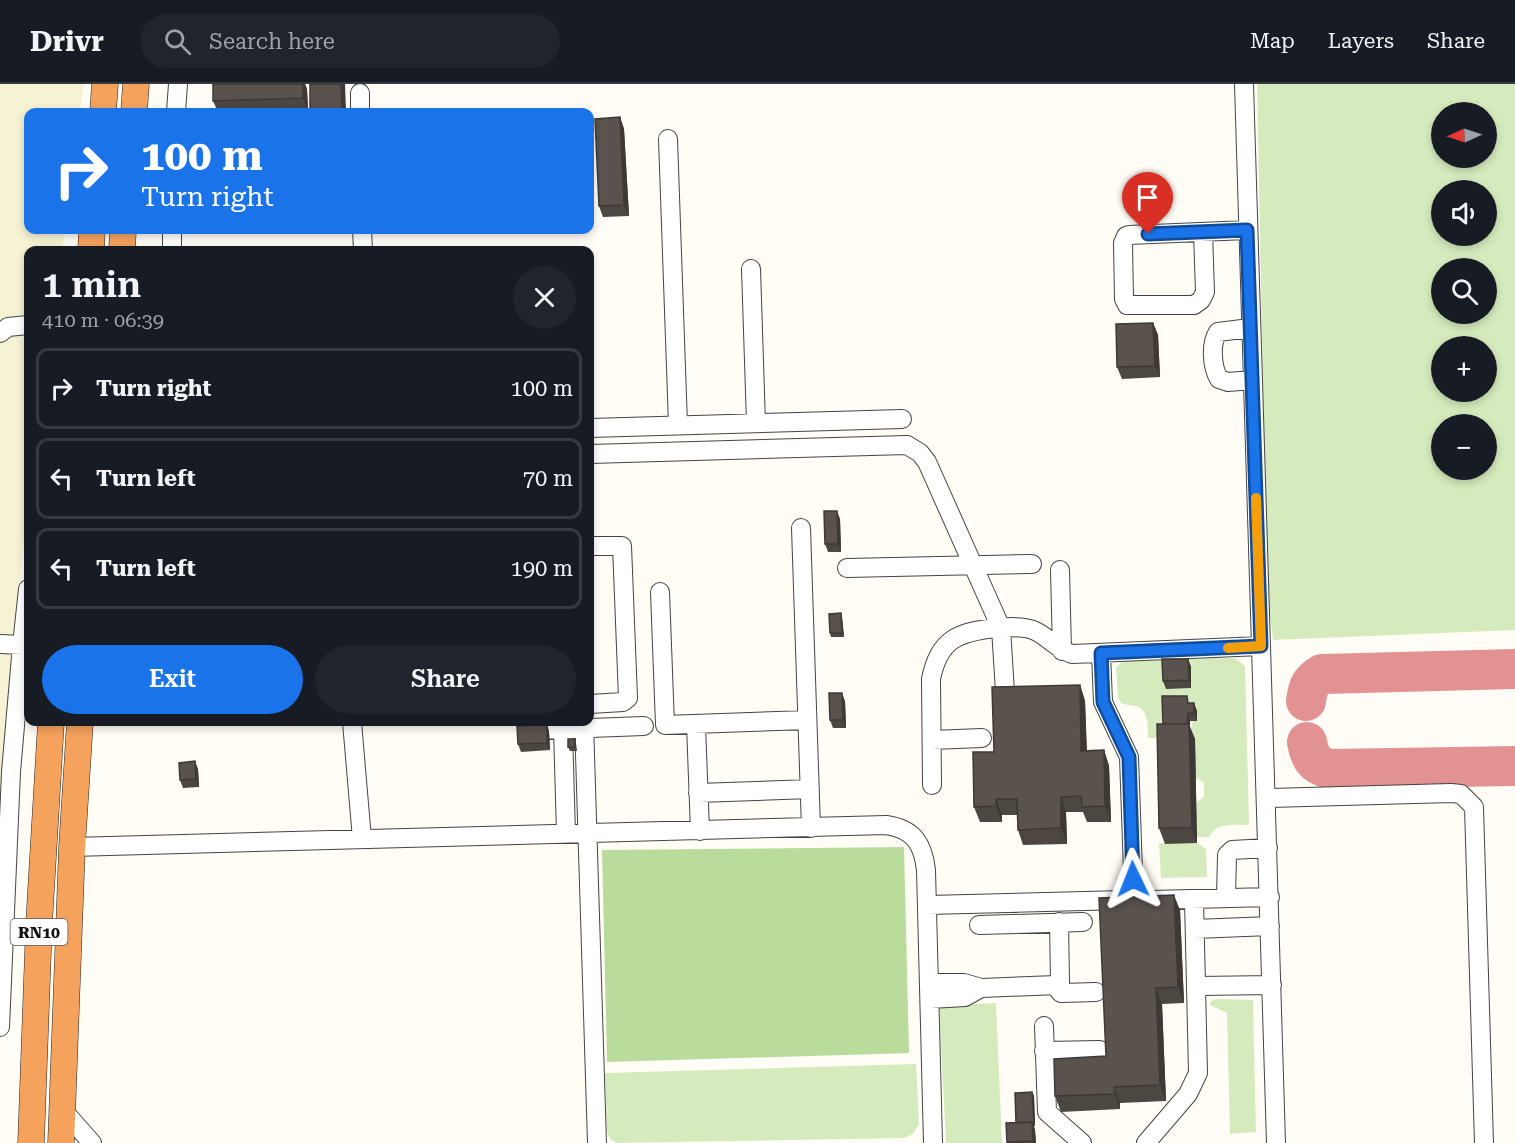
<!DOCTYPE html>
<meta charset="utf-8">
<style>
:root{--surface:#171b24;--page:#20242c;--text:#f1f3f6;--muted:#9ea1a6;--line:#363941;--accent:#1a73e8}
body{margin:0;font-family:"Roboto Serif",serif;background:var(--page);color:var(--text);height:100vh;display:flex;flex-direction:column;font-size:22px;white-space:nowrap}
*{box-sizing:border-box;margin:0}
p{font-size:20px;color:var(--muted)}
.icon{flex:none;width:33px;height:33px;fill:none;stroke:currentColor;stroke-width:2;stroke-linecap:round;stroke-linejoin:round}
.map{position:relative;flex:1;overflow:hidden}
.sheet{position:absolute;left:24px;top:162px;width:570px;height:480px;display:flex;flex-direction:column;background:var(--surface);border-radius:12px;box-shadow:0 3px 9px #0003}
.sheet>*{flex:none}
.guide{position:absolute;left:24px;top:24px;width:570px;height:126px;border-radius:12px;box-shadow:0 3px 9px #0003;background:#1a73e8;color:#fff;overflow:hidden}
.needle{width:39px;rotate:267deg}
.buttons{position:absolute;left:1431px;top:18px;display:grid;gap:12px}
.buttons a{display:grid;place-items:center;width:66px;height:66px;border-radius:50%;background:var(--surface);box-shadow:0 3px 9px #0003;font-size:30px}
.pin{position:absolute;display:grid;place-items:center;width:51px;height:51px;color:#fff;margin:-62px -26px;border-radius:50% 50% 50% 0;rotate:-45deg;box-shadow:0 0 6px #0007}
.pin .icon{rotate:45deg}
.me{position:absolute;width:66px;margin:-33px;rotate:358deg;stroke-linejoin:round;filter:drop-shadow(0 0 4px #0008)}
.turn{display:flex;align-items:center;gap:21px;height:126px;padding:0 18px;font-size:27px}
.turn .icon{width:78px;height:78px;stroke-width:2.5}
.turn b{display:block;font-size:42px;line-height:51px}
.round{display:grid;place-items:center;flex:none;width:63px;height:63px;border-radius:32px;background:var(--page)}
.headline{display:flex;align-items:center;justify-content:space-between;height:102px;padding:0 18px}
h1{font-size:36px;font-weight:600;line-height:45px}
.primary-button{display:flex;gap:12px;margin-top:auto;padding:12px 18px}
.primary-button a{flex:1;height:69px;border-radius:36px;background:var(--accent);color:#fff;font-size:24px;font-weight:600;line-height:69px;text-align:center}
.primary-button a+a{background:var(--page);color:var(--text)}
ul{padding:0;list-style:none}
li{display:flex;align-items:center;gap:18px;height:81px;margin:0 12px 9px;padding:0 6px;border:3px solid var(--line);border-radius:12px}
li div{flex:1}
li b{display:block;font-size:22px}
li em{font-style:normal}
header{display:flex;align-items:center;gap:36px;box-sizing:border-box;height:84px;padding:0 30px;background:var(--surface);border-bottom:2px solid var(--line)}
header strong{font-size:28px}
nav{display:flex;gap:33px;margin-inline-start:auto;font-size:21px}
.search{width:420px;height:54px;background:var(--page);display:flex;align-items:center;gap:15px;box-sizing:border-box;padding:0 21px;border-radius:33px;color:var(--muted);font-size:22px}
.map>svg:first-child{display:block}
</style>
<header>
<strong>Drivr</strong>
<div class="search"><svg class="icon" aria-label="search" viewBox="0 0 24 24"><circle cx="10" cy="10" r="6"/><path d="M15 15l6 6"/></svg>Search here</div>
<nav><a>Map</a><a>Layers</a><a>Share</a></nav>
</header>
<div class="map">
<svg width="1515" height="1059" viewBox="0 0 1515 1059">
<rect width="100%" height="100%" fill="#fffdf5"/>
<path fill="#f6f3d4" d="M0,0H84L80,28H28V146H65L62,166H28V424L20,490L0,792Z"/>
<path fill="#d5ebbd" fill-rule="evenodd" d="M1257,0H1515V546L1273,556L1267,507ZM1442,28H1486V74H1442ZM1442,106H1486V152H1442ZM1442,184H1486V230H1442ZM1442,262H1486V308H1442ZM1442,340H1486V386H1442Z
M1235,574L1245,582L1249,741C1234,741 1216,738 1209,753H1197V718L1204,713V699L1196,694C1193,672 1185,647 1197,628L1166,654H1148C1148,644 1149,625 1136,622C1131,621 1126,621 1121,619L1118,613L1116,583L1126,575Z
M1159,759H1197L1206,765L1207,793L1161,794Z
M1217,915L1253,916L1256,1048L1230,1050L1227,929L1210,921L1211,917Z
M996,919L1002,1059H946L939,922Z
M916,980L919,1040L913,1050L904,1054L616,1059L610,1055L607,1047L605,989Z"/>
<path fill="#b9dc9c" d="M904,763L909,969L607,978L602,766Z"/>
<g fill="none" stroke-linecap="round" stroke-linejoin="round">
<path stroke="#e29292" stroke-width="40" d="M1306,617C1308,603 1310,597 1322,590L1515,585
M1307,658C1310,674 1314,681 1330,685L1515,682"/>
<defs>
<path id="minor" d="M1244,0L1276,1059
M360,9V28
M176,28L178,0
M668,55L678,341
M362,146L363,166
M1203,148L1205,208L1201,216L1194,221H1127L1124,215L1123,159L1126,152L1129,151L1247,146
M172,166V146
M751,185L756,339
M1250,244L1218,248C1210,260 1212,283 1219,295L1228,298L1252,296
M0,249L8,243L28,241
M590,344L902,335
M590,370L907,361L920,369L927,378L1001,544L1005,608
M801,444L811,744
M590,462H622L628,614L623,618L590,620
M847,484L1032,480
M1060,486L1062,567
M660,508L665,641L807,636
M0,560L22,561L11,688L0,943
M22,561L28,505
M1101,569L1103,618L1129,673L1134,816
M352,638L362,755
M584,638L597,1059
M696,641L700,747
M563,645L566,750
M536,646L644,642
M932,656L982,654
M932,701L931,595C939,555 958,548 996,544C1008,543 1022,542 1033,546C1048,552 1056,565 1072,570L1261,562
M698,709L810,705
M1267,714L1451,709L1461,710L1474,723L1484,1059
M72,763L886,741C914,745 923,760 926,786L933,1059
M1226,814L1227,771L1232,766L1268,764
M1151,816L1270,813
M928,821L1124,816
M979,841L1083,838
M1195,845L1270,842
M930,899H964L981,904L1057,901L1060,898L1059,838
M1055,902L1061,909L1096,908
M1198,902L1272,901
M930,915L965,913L981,904
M1044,942L1047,1028L1082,1059
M1044,967L1100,966
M62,1025L92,1059
M1146,1059L1188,1010L1198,989L1194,815"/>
<path id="highway" d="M103,28L105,0
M134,28L136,0
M91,166L92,146
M122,166L123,146
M31,1059L39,840L51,638
M61,1059L72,763L80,638"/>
</defs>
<use href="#minor" stroke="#444" stroke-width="20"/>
<use href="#highway" stroke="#222" stroke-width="27"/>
<use href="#minor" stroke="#fff" stroke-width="18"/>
<use href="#highway" stroke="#f5a25d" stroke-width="26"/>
</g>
<path fill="#4d4742" d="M213,0H305L307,5L308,26L218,28L213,17Z
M620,33L624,45L629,132L603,133L599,122Z
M1153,239L1158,251L1160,293L1122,295L1117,283Z
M840,435L841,468H828L825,460Z
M841,529L842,533L844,553H831L830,549Z
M1188,575L1191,583V604L1166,605L1163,597Z
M1080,601L1085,617L1087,666H1104L1109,682L1111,738H1087L1083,728H1066L1067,760L1023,761L1018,746L1017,731H1002V738H980L974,723L994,668Z
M845,617L846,644H833L830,636Z
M1190,619L1197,627V637H1190V643L1195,655L1197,759L1165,760L1159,744L1163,640Z
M502,638H513V640L503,641Z
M547,640L549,648L550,666L521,668L518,660Z
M575,655L576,659L577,667H570L568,663Z
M198,685L199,703L183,704L180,696Z
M1180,826L1184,919L1162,920L1166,1017L1120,1019V1025L1061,1028L1055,1012L1106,972Z
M1032,1008L1034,1012L1035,1042H1034L1035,1046L1036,1059H1007L1006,1039H1016Z"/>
<path fill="#3f3936" d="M303,0H305L307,5L308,26L303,14Z
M341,0H345L346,28H342Z
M620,33L624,45L629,132L624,121Z
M1153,239L1158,251L1160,293L1155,282Z
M837,427L840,435L841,468L838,460Z
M841,529L842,533L844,553L842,549Z
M1188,575L1191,583V604L1189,596Z
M1080,601L1085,617L1087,682L1081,667Z
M842,609L845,617L846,644L843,636Z
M1194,619L1197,627V637L1194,629Z
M1188,629L1190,637V643L1195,655L1197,759L1192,744Z
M547,640L549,648L550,666L547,659Z
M1104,666L1109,682L1111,738L1105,722Z
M195,677L198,685L199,703L196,695Z
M1061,713L1066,728L1067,760L1061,744Z
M996,715L1002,731V738L996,722Z
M1174,811L1180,826L1184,919L1178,903Z
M1156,904L1162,920L1166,1017L1160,1001Z
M1114,1003L1120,1019V1025L1115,1010Z
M1032,1008L1034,1012L1035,1042L1034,1038Z
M1032,1038L1035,1046L1036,1059H1034L1033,1057Z"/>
<path fill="#5a524d" stroke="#3f3936" stroke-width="1.5" d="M213,0H303V14L213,17Z
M310,0H341L342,28H310Z
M620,33L624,121L599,122L595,35Z
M1153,239L1155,282L1117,283L1116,240Z
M824,427H837L838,460H825Z
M841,529L842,549H830L829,530Z
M1162,575H1188L1189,596L1163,597Z
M1080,601L1081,667L1104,666L1105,722L1082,723L1081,712L1061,713V744L1018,746L1017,715H996V722L974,723L973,668H994L992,603Z
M829,609H842L843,636H830Z
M1162,612H1187L1188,619H1194V629H1188L1187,640H1163Z
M547,640V659L518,660L517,642Z
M1157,640H1189L1192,744H1159Z
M568,655H575V663H568Z
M195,677L196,695L180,696L179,679Z
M1174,811L1178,903L1156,904L1160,1001L1114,1003L1115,1010L1055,1012L1054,975L1106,972L1099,814Z
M1032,1008L1034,1038L1016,1039L1015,1009Z
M1032,1038L1033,1057L1007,1058L1006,1039Z"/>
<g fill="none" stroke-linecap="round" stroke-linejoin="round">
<defs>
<path id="route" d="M1133,795L1129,673L1103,618L1101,569L1261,562L1247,146L1148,150"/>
</defs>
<use href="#route" stroke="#114b97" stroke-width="15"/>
<use href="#route" stroke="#1a73e8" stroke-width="10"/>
<path stroke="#f59e0b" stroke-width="10" d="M1228,564L1261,562L1256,414"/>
</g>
<g text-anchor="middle" stroke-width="6" stroke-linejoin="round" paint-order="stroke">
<rect fill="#fff" stroke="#585858" stroke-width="1.5" x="10.5" y="835" width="57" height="26" rx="4.5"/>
<g font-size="16" font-weight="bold" fill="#111">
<text x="39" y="854">RN10</text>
</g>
</g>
</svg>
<div class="buttons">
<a><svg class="needle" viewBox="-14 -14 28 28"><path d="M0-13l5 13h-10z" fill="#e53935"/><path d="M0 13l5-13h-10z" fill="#9ea1a6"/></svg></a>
<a><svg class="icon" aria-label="sound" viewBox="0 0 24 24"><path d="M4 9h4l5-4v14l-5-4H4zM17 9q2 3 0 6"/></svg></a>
<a><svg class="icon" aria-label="search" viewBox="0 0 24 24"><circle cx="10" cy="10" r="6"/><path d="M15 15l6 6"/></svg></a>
<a>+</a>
<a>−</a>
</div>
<div class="pin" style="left:1148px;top:150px;background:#d93025"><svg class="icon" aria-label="arrive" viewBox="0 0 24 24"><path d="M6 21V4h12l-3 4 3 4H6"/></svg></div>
<svg class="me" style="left:1133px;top:795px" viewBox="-20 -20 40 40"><path d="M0-17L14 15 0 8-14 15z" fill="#1a73e8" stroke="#fff" stroke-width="4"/></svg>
<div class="guide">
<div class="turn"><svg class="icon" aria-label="right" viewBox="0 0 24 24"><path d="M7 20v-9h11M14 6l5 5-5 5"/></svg><div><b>100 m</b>Turn right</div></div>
</div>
<section class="sheet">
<div class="headline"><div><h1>1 min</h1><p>410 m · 06:39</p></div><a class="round"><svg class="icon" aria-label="close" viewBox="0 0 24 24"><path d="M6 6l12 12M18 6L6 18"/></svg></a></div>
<ul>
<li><svg class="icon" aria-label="right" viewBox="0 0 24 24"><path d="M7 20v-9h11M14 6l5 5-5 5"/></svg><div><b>Turn right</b></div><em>100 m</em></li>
<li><svg class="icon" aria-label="left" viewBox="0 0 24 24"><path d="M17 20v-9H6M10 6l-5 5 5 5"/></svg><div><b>Turn left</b></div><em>70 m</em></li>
<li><svg class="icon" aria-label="left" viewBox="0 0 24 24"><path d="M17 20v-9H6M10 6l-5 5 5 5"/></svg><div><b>Turn left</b></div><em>190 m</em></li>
</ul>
<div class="primary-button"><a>Exit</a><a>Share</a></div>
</section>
</div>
